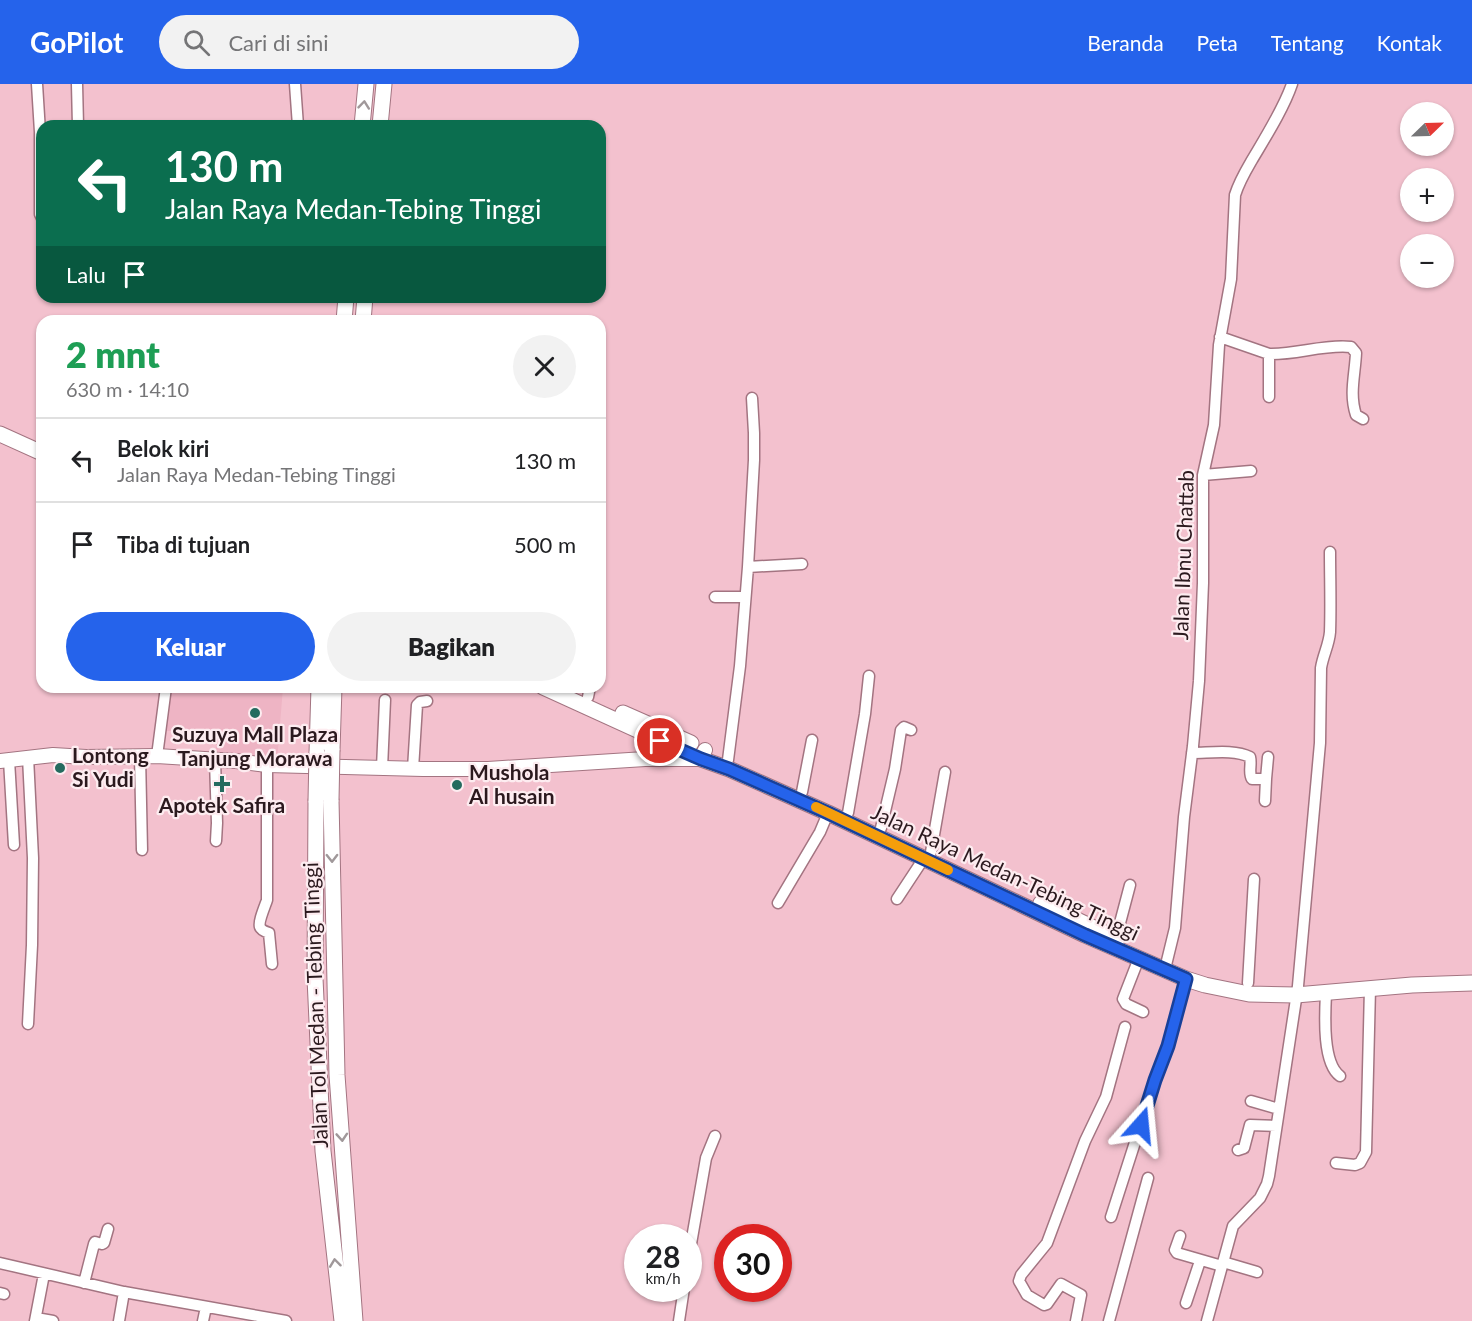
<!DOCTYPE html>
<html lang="id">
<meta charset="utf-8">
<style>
:root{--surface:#fff;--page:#f2f2f2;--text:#202124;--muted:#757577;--line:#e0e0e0;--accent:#2563eb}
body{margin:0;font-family:Lato,sans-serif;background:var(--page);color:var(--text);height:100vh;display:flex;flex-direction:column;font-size:22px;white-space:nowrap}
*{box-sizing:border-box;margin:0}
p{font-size:20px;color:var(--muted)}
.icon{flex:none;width:33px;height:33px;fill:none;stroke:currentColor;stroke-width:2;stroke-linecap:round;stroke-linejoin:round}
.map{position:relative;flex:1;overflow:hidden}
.panel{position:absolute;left:36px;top:231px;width:570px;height:378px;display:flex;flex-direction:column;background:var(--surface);border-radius:18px;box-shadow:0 2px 4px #0004}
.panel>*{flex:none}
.hud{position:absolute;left:36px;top:36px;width:570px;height:183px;border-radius:18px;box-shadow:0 2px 4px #0004;background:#0b6e4f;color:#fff;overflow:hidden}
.needle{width:39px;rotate:67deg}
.buttons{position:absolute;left:1400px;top:18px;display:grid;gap:12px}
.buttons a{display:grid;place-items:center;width:54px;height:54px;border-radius:50%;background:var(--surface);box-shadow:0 2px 4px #0004;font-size:30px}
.speed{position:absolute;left:624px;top:1140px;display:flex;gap:12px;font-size:30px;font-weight:700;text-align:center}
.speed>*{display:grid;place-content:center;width:78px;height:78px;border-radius:50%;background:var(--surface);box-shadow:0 2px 4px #0004;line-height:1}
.speed small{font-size:15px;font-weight:400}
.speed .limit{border:9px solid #d22;background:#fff;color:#111}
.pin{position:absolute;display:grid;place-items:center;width:51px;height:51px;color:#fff;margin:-26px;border:3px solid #fff;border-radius:50%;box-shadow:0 2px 6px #0007}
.me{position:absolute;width:66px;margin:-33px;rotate:18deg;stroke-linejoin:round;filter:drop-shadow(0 0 4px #0008)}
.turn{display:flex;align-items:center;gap:21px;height:126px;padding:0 30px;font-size:27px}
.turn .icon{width:78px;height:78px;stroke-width:2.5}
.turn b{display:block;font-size:42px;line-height:51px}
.then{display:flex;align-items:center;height:57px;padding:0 30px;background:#0003;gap:12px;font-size:22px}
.round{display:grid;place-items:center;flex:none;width:63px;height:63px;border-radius:32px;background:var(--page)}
.headline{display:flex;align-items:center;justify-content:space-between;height:102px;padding:0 30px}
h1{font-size:36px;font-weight:800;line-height:45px;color:#1e9e55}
.primary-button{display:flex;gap:12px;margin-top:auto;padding:12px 30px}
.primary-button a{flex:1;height:69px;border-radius:36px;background:var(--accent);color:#fff;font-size:24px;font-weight:800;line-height:69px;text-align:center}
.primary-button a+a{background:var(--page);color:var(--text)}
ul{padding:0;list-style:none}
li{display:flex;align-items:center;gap:18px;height:84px;padding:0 30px;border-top:2px solid var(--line)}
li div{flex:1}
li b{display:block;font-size:22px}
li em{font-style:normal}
header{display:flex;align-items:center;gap:36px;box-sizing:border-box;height:84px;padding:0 30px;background:var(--accent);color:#fff}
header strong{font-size:28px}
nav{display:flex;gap:33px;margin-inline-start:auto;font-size:21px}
.search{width:420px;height:54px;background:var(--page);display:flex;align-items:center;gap:15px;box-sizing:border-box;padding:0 21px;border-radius:33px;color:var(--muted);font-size:22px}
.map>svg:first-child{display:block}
</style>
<header>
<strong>GoPilot</strong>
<div class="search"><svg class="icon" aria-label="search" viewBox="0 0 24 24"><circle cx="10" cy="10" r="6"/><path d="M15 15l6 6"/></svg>Cari di sini</div>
<nav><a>Beranda</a><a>Peta</a><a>Tentang</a><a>Kontak</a></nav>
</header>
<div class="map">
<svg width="1472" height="1237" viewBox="0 0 1472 1237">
<rect width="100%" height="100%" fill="#f3c1ce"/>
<path fill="#eeb4c4" d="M170,603H283L277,678L215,674L217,647H162Z"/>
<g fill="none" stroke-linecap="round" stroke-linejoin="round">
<defs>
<path id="minor" d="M37,0L40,48V130L42,134
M77,0L78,42
M295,0L298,42
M1220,253L1269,270V313
M1269,270C1296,271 1324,260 1351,263L1356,269C1355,291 1349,310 1356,331L1363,335
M1203,391L1251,387
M748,483L802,480
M715,513H745
M588,613L590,603
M1192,669C1210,669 1234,665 1250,673C1252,681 1248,689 1252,695H1266L1265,717
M140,672L142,766
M157,672L166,603
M28,673L33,774L32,861L28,940
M9,676L14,761
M215,676L217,739L216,757
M728,676L740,582L748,483L754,376V349L752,314
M267,681V816C265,822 258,838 260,843C261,846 266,848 269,849L272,880
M382,684L385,616
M413,685L417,621L420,618L427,617
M1266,695L1268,673
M802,708L812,656
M848,729L865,630L869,592
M881,744L895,685L901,646L904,643L911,646
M931,768L945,688
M897,815L924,774
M778,819L820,748L828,729
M1116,854L1130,801
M1139,874L1123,915L1126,920L1143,928
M1165,885L1175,844L1184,733L1193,662L1199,597L1203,499V391L1214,341L1219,261L1231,195L1235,111C1239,98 1245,88 1252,76C1265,54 1284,24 1292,0
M1248,899L1254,795
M1326,909C1325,930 1322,979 1340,992
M1251,1017L1279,1025
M1238,1066L1244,1064L1250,1041L1276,1042
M1336,1079L1355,1081L1360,1079L1366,1068L1370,904
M1111,1133L1155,996L1168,962L1186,895
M1180,1152L1175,1166L1177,1169L1222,1182
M688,1177L706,1074L715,1052
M1223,1178L1257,1188
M0,1179L124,1208L286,1237
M84,1199L94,1160L95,1158L102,1160L104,1159L108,1145
M0,1209L4,1210
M1186,1219L1200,1177
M36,1234L53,1237
M35,1237L44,1190
M119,1237L124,1208
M203,1237L206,1223
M679,1237L684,1204
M1076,1237L1081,1211L1061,1200L1047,1220L1044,1221L1027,1211L1019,1197L1021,1191L1047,1159L1085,1057L1106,1013L1125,943
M1109,1237L1148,1094
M1207,1237L1233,1142L1260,1114L1267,1100L1269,1092L1298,902L1320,659L1321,584C1323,571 1329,561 1330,548C1331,521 1330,494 1330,468"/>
<path id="major" d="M0,677L53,671L86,673L157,672L236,677L267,681L423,685H488L645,675H701L705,666"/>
<path id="highway" d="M362,42L366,0
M380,42L384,0
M344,237L346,213
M363,237L365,213
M0,350L42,369
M543,603L701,675L729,685L828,729L1085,851L1186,895L1205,901L1249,910L1296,911L1412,901L1472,899
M623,629L691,659
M332,666L334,603
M317,669L319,603
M331,716L337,991L355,1237
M316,717L315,894L319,981L323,1067L342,1237
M1041,819L1117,855"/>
</defs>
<use href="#minor" stroke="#a37481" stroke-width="13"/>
<use href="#major" stroke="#a37481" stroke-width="16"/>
<use href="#highway" stroke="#a37481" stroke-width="17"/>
<use href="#minor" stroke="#fff" stroke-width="10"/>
<use href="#major" stroke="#fff" stroke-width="14"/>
<use href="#highway" stroke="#fff" stroke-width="15"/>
<defs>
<path id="highway-bridge" d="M331,716L332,666
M316,717L317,669"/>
</defs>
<use href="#highway-bridge" stroke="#a37481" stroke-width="17" stroke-linecap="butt"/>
<use href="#highway-bridge" stroke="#fff" stroke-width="15"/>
</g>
<defs><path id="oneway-chevron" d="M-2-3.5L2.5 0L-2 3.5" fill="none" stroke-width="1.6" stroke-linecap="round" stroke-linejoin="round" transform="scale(1.5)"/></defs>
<g stroke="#a0989a">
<use href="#oneway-chevron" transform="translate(364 21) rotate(-84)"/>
<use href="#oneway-chevron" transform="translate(332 774) rotate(89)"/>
<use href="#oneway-chevron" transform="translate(342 1053) rotate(86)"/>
<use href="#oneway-chevron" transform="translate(335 1179) rotate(-97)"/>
</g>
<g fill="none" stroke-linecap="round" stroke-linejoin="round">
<defs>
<path id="route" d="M660,657L701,675L729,685L828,729L1085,851L1186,895L1168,962L1155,996L1141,1041"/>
</defs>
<use href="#route" stroke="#184099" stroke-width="15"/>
<use href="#route" stroke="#2563eb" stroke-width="10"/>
<path stroke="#f59e0b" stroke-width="10" d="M816,723L948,786"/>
</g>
<g fill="#246b5f" stroke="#fdecf0" stroke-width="2">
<circle cx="255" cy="629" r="6"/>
<circle cx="60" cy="684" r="6"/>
<path d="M219 691h6v6h6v6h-6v6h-6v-6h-6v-6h6z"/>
<circle cx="457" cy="701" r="6"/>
</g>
<g text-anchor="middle" stroke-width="4.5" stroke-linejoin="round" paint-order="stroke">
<g font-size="21" fill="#2b191e" stroke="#fdecf0">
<text transform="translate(1184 471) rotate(-88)" y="7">Jalan Ibnu Chattab</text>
<text transform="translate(1005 789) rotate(25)" y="7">Jalan Raya Medan-Tebing Tinggi</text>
<text transform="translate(316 921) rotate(-92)" y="7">Jalan Tol Medan - Tebing Tinggi</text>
</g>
<g font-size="21" font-weight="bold" fill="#2b191e" stroke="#fdecf0">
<text x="255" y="658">Suzuya Mall Plaza<tspan x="255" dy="24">Tanjung Morawa</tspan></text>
<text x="72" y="679" text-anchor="start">Lontong<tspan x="72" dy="24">Si Yudi</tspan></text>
<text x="469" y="696" text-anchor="start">Mushola<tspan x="469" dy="24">Al husain</tspan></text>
<text x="222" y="729">Apotek Safira</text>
</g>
</g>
</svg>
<div class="buttons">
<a><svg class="needle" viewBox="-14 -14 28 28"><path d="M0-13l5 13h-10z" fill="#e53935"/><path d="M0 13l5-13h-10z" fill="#757577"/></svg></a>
<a>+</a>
<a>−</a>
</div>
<div class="speed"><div>28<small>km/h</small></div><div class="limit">30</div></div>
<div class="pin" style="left:660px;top:657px;background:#d93025"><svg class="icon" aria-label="arrive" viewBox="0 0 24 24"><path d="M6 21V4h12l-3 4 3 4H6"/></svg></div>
<svg class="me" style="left:1141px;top:1041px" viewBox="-20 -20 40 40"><path d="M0-17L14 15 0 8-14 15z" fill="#2563eb" stroke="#fff" stroke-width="4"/></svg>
<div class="hud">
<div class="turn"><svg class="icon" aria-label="left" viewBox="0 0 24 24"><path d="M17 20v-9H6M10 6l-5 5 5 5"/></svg><div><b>130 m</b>Jalan Raya Medan-Tebing Tinggi</div></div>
<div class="then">Lalu<svg class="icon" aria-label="arrive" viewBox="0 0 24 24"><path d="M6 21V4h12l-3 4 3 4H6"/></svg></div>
</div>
<section class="panel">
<div class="headline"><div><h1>2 mnt</h1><p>630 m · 14:10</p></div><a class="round"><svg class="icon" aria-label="close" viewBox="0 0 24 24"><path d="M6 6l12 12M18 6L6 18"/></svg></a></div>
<ul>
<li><svg class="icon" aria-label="left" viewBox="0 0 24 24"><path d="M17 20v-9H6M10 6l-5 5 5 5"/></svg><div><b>Belok kiri</b><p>Jalan Raya Medan-Tebing Tinggi</p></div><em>130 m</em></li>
<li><svg class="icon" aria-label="arrive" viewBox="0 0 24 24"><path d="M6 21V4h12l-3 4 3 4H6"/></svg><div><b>Tiba di tujuan</b></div><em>500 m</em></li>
</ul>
<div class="primary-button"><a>Keluar</a><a>Bagikan</a></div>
</section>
</div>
